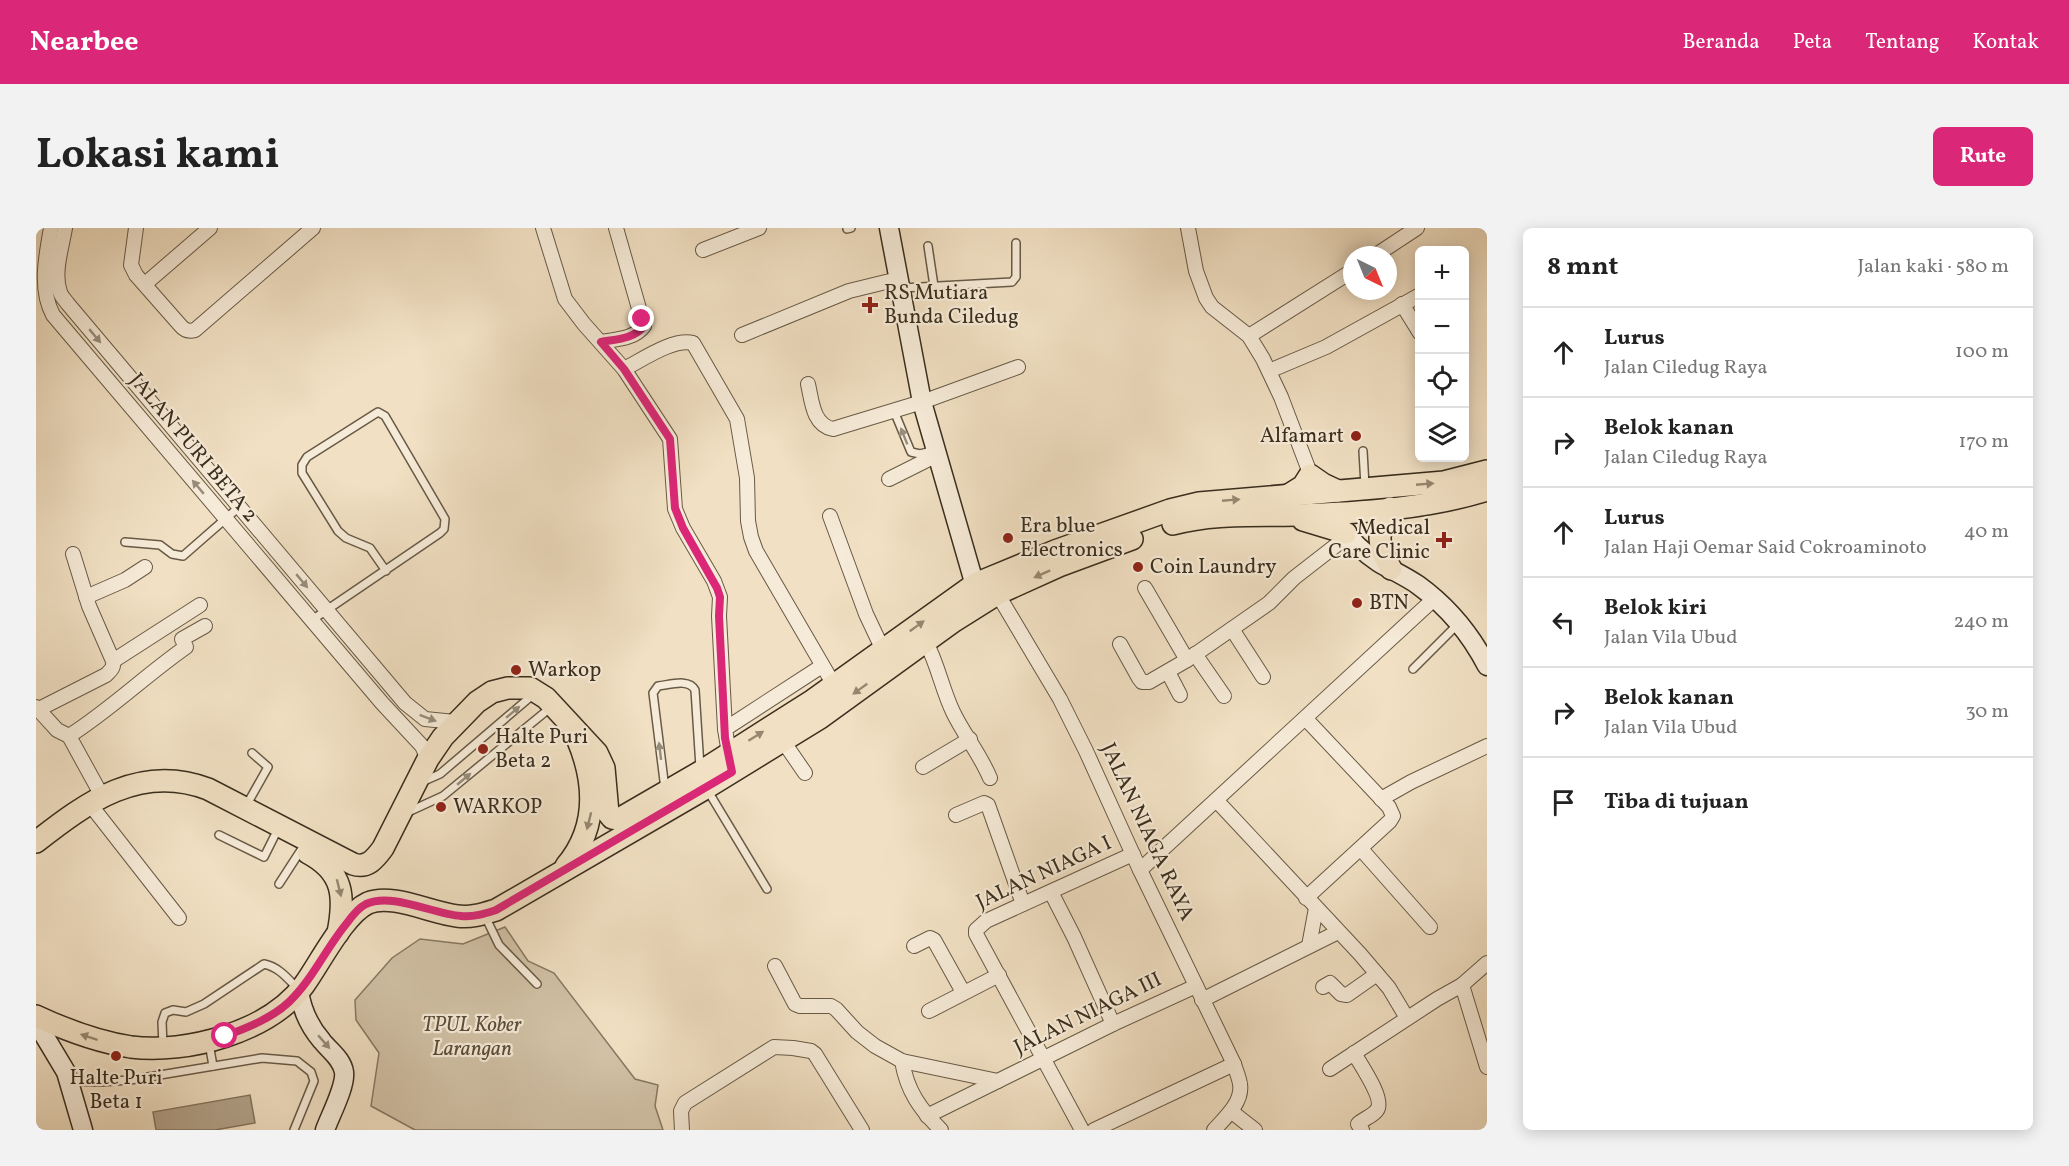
<!DOCTYPE html>
<html lang="id">
<meta charset="utf-8">
<style>
body{margin:0;font-family:Vollkorn,serif;background:#f2f2f2;color:#222}
.controls{position:absolute;right:18px;top:18px;display:grid;overflow:hidden;border-radius:9px;box-shadow:0 3px 15px #0003}
.controls button{width:54px;height:54px;display:grid;place-items:center;padding:0;border:0;border-bottom:2px solid #e0e0e0;background:#fff;color:#222;font:30px sans-serif}
.compass{position:absolute;left:1307px;top:18px;width:54px;height:54px;border-radius:50%;background:#fff;box-shadow:0 3px 15px #0003;rotate:137deg}
.stop{position:absolute;width:18px;height:18px;margin:-14px;border:4px solid #db2777;border-radius:50%;background:#fff}
.stop.end{background:#db2777;border-color:#fff;box-shadow:0 2px 6px #0008}
.list{margin:0;padding:0;list-style:none}
h2{display:flex;justify-content:space-between;align-items:center;height:78px;margin:0;padding:0 24px;font-size:26px}
h2 small{font-size:20px;font-weight:400;color:#767676}
.list li{display:grid;grid-template-columns:39px 1fr auto;gap:18px;align-items:center;box-sizing:border-box;height:90px;padding:0 24px;border-top:2px solid #e0e0e0}
.list b{display:block;font-size:22px;white-space:nowrap}
.list p{margin:0;font-size:20px;white-space:nowrap;color:#767676}
.list em{font-size:20px;font-style:normal;color:#767676}
.icon{flex:none;width:33px;height:33px;fill:none;stroke:currentColor;stroke-width:2;stroke-linecap:round;stroke-linejoin:round}
.map{position:relative;flex:none;width:1451px;height:902px;overflow:hidden;border-radius:9px}
header{display:flex;align-items:center;gap:36px;box-sizing:border-box;height:84px;padding:0 30px;background:#db2777;color:#fff}
header strong{font-size:28px}
nav{display:flex;gap:33px;margin-inline-start:auto;font-size:21px}
.intro{display:flex;align-items:center;justify-content:space-between;box-sizing:border-box;height:144px;padding:0 36px}
h1{margin:0;font-size:42px}
.button{padding:15px 27px;border-radius:9px;background:#db2777;color:#fff;font-size:21px;font-weight:700}
main{display:flex;gap:36px;padding:0 36px}
aside{flex:1;background:#fff;border-radius:9px;box-shadow:0 3px 15px #0003}
.map>svg:first-child{display:block}
.green{fill:#d2c2a7;stroke:#867862;stroke-width:1.5}
.water{fill:#b3a38b;stroke:#83745f;stroke-width:1.5}
.lines{fill:none;stroke-linecap:round;stroke-linejoin:round}
.lane-casing{stroke:#685a46;stroke-width:10}
.street-casing{stroke:#685a46;stroke-width:16}
.secondary-casing{stroke:#3a2e1d;stroke-width:21}
.primary-casing{stroke:#3a2e1d;stroke-width:24}
.lane{stroke:#f6ebd8;stroke-width:7}
.street{stroke:#f6ebd8;stroke-width:14}
.secondary{stroke:#f6ebd8;stroke-width:18}
.primary{stroke:#f1e0c3;stroke-width:21}
.oneway{fill:#988c7a}
.oneway2{fill:#968770}
.route{stroke:#db2777;stroke-width:8}
.poi-dot{fill:#8f2418;stroke:#f6ebd8;stroke-width:2}
.labels{text-anchor:middle;dominant-baseline:central;stroke-width:4.5;stroke-linejoin:round;paint-order:stroke}
.poi-label{font-size:21px;fill:#3a2e1d;stroke:#f6ebd8;text-anchor:start}
.street-label{font-size:21px;fill:#3a2e1d;stroke:#f6ebd8}
.park-label{font-size:21px;font-style:italic;fill:#584c39;stroke:#f6ebd8}
</style>
<header>
<strong>Nearbee</strong>
<nav><a>Beranda</a><a>Peta</a><a>Tentang</a><a>Kontak</a></nav>
</header>
<div class="intro"><h1>Lokasi kami</h1><a class="button">Rute</a></div>
<main>
<div class="map">
<svg width="1451" height="902" viewBox="0 0 1451 902">
<rect width="100%" height="100%" fill="#f1e0c3"/>
<filter id="stains"><feTurbulence type="fractalNoise" baseFrequency=".00333" numOctaves="4"/><feColorMatrix values="0 0 0 0 .2 0 0 0 0 .09 0 0 0 0 .02 0 0 0 .5 -.17"/></filter>
<radialGradient id="worn" r=".72"><stop offset=".6" stop-color="#630" stop-opacity="0"/><stop offset="1" stop-color="#630" stop-opacity=".3"/></radialGradient>
<!-- green -->
<path class="green" d="M469,699l23,34 26,12 81,106 23,6 -3,21 8,24h-248l-44,-24 8,-53 -23,-33 -1,-20 37,-42 28,-19 43,5z"/>
<!-- water -->
<path class="water" d="M214,867l5,28 -40,7h-59l-3,-18z"/>
<g class="lines">
<defs>
<g id="lane">
<path d="M811,1l4,-1"/>
<path d="M892,18l6,40"/>
<path d="M866,60l110,-6 4,-5v-34"/>
<path d="M858,183l17,41 9,2 15,-4"/>
<path d="M1327,223l2,35"/>
<path d="M89,314l35,3 12,9 11,2 56,-49"/>
<path d="M276,392l128,-87 4,-4 1,-10 -60,-103 -7,-4 -71,45 -5,8v8l36,58 8,7 24,10 16,23"/>
<path d="M1377,441l44,-44"/>
<path d="M388,553l16,-7 95,-81"/>
<path d="M629,561l-12,-96 5,-7c11,-1 31,-8 37,4l5,77"/>
<path d="M672,563l59,98"/>
<path d="M210,578l22,-39 -16,-14"/>
<path d="M372,584l35,-16 107,-88"/>
<path d="M183,607l45,22 11,-22"/>
<path d="M243,656l22,-34"/>
<path d="M449,688l14,29 38,39"/>
<path d="M173,815l4,23"/>
<path d="M127,818l-1,-24 3,-9 8,-3 13,2 18,-8 60,-40c15,3 24,15 34,25"/>
<path d="M34,853l30,1 30,-2 132,-22 35,3 14,11 3,9 -20,49"/>
</g>
<g id="street">
<path d="M15,0c-5,28 -12,61 2,87l329,388 40,43 6,13"/>
<path d="M29,0c-3,19 -12,45 -5,64 1,4 5,8 8,12l337,399 20,16 30,3"/>
<path d="M100,0l-5,37 5,10 44,50c4,5 8,7 15,5l118,-102"/>
<path d="M507,0l22,71 19,25 40,45 46,70 5,70 8,19 31,53 6,16 -1,19 6,113 5,31"/>
<path d="M1152,0l8,43 10,27 6,9 37,29 14,23 18,38 32,84"/>
<path d="M667,22l56,-22"/>
<path d="M1340,27l41,-27"/>
<path d="M109,56l65,-56"/>
<path d="M1366,76l18,29"/>
<path d="M706,107l107,-44 49,-12"/>
<path d="M1213,108l103,-65"/>
<path d="M565,114c16,-3 33,-3 43,-16l-28,-98"/>
<path d="M588,141c18,-9 49,-31 69,-26l44,76 10,59 1,43 3,16 5,14 78,134"/>
<path d="M1233,143l57,-24 94,-52"/>
<path d="M772,156c4,18 5,41 25,45l89,-27 96,-35"/>
<path d="M853,251l48,-24"/>
<path d="M794,288l36,98 17,36"/>
<path d="M958,360l66,111 26,52 54,119 94,194c2,7 5,13 6,20 3,18 -15,34 -26,46"/>
<path d="M1109,360l42,72"/>
<path d="M50,369l39,-17 20,-13"/>
<path d="M1196,401l31,48"/>
<path d="M890,414c12,23 16,47 27,70 11,23 27,42 37,66"/>
<path d="M1084,416l19,34 3,4h7l38,-22 82,-57 25,-25 54,-42"/>
<path d="M1159,426l29,42"/>
<path d="M77,433l87,-56"/>
<path d="M1132,444l12,23"/>
<path d="M0,479l21,23 12,6 33,60"/>
<path d="M3,481l67,-34c5,-5 8,-7 7,-14l-24,-55 -16,-52"/>
<path d="M1270,491l83,88 4,9 -3,5 -84,77"/>
<path d="M689,501l97,-63"/>
<path d="M33,508c41,-26 77,-61 117,-89l-4,-8 23,-13"/>
<path d="M747,513l22,32"/>
<path d="M887,539l47,-28"/>
<path d="M1345,571l30,-17 76,-36"/>
<path d="M1181,573l143,153 29,34 18,30"/>
<path d="M53,575l90,115"/>
<path d="M920,587l28,-12 4,2 35,99"/>
<path d="M1325,621l69,78"/>
<path d="M1104,642l295,-272"/>
<path d="M1015,664l23,45 39,87"/>
<path d="M878,718l16,-8 4,2 29,52"/>
<path d="M1273,718l7,-38"/>
<path d="M739,738l20,38 5,2h31l5,3 21,23 18,14 27,15 96,20"/>
<path d="M1426,757l25,82"/>
<path d="M1287,759l7,-4 11,11 6,1 30,-21"/>
<path d="M1166,772l136,-68"/>
<path d="M893,783l70,-36"/>
<path d="M1318,825c6,11 31,46 23,57 -4,6 -14,9 -19,14l4,6"/>
<path d="M866,833c5,30 18,48 39,69"/>
<path d="M1294,841l107,-70 25,-14 25,-22"/>
<path d="M1196,884l23,18"/>
<path d="M891,888l186,-92 83,-38"/>
<path d="M646,902l-1,-19 4,-8 89,-56 19,1 18,3 4,3 47,76"/>
<path d="M1046,902l-106,-196v-4l10,-9 147,-67"/>
<path d="M1058,902l140,-66"/>
</g>
<g id="secondary">
<path d="M853,0l33,174 56,194"/>
<path d="M1301,295c12,15 25,29 41,39 13,8 27,14 40,23 29,21 53,50 69,81"/>
<path d="M263,763c3,20 10,35 23,50 8,10 20,18 22,31 2,14 -14,44 -19,58"/>
<path d="M0,794l30,50 17,58"/>
</g>
<g id="primary">
<path d="M1251,268l16,-10 7,-11 13,9 15,7"/>
<path d="M1354,280c-14,26 -13,36 1,61"/>
<path d="M1267,292l43,13"/>
<path d="M1137,296c40,-11 81,-8 123,-9 64,-2 130,-6 191,-25"/>
<path d="M0,614c51,-40 104,-79 172,-53l145,75c14,5 22,-5 30,-16l45,-89 15,-22 34,-35 15,-10 16,-4h22l16,10 51,55 7,15 4,45 4,5 7,1 81,-47 113,-72 162,-116 80,-33 115,-41 29,-7 245,-21 43,-11"/>
<path d="M272,625c36,19 37,44 30,80"/>
<path d="M530,638c32,-38 30,-83 11,-128"/>
<path d="M0,788c30,14 62,26 95,31 56,7 138,-15 173,-62 16,-22 40,-71 64,-82 24,-10 63,10 89,13 14,2 26,-2 39,-6l210,-122 114,-70 134,-97 43,-27 62,-28 73,-27"/>
</g>
</defs>
<!-- lane casing -->
<use href="#lane" class="lane-casing"/>
<!-- street casing -->
<use href="#street" class="street-casing"/>
<!-- secondary casing -->
<use href="#secondary" class="secondary-casing"/>
<!-- primary casing -->
<use href="#primary" class="primary-casing"/>
<!-- lane -->
<use href="#lane" class="lane"/>
<!-- street -->
<use href="#street" class="street"/>
<!-- secondary -->
<use href="#secondary" class="secondary"/>
<!-- primary -->
<use href="#primary" class="primary"/>
</g>
<!-- one-way arrows -->
<defs><path id="oneway-solid" d="M-6-.8H1V-3.2L6.5 0L1 3.2V.8H-6Z" transform="scale(1.5)"/></defs>
<g class="oneway">
<use href="#oneway-solid" transform="translate(59 108) rotate(50)"/>
<use href="#oneway-solid" transform="translate(868 208) rotate(-112)"/>
<use href="#oneway-solid" transform="translate(162 259) rotate(-130)"/>
<use href="#oneway-solid" transform="translate(266 353) rotate(50)"/>
<use href="#oneway-solid" transform="translate(477 484) rotate(-40)"/>
<use href="#oneway-solid" transform="translate(392 490) rotate(21)"/>
<use href="#oneway-solid" transform="translate(624 523) rotate(-97)"/>
<use href="#oneway-solid" transform="translate(428 551) rotate(-40)"/>
<use href="#oneway-solid" transform="translate(288 814) rotate(49)"/>
</g>
<g class="oneway2">
<use href="#oneway-solid" transform="translate(1389 256) rotate(-5)"/>
<use href="#oneway-solid" transform="translate(1195 272) rotate(-5)"/>
<use href="#oneway-solid" transform="translate(1006 346) rotate(156)"/>
<use href="#oneway-solid" transform="translate(881 398) rotate(-36)"/>
<use href="#oneway-solid" transform="translate(824 461) rotate(144)"/>
<use href="#oneway-solid" transform="translate(720 508) rotate(-32)"/>
<use href="#oneway-solid" transform="translate(553 593) rotate(104)"/>
<use href="#oneway-solid" transform="translate(303 660) rotate(76)"/>
<use href="#oneway-solid" transform="translate(53 809) rotate(-162)"/>
</g>
<g class="lines">
<!-- route -->
<path class="route" d="M189,808c22,-8 47,-18 64,-34 24,-23 37,-54 58,-79 5,-7 11,-15 19,-19 26,-12 67,10 95,12 13,1 23,-2 35,-6l236,-138 -7,-34 -6,-122 1,-19 -3,-9 -34,-60 -8,-20 -5,-69 -46,-70 -23,-27c16,-3 33,-3 43,-16l-2,-7"/>
</g>
<!-- markers -->
<g class="poi-dot">
<path d="M831 68h6v6h6v6h-6v6h-6v-6h-6v-6h6z"/>
<circle cx="1320" cy="208" r="6"/>
<circle cx="972" cy="310" r="6"/>
<path d="M1405 303h6v6h6v6h-6v6h-6v-6h-6v-6h6z"/>
<circle cx="1102" cy="339" r="6"/>
<circle cx="1321" cy="375" r="6"/>
<circle cx="480" cy="442" r="6"/>
<circle cx="447" cy="521" r="6"/>
<circle cx="405" cy="579" r="6"/>
<circle cx="80" cy="828" r="6"/>
</g>
<g class="labels">
<!-- poi labels -->
<g class="poi-label">
<text x="848" y="65">RS Mutiara<tspan x="848" dy="24">Bunda Ciledug</tspan></text>
<text x="1308" y="208" text-anchor="end">Alfamart</text>
<text x="984" y="298">Era blue<tspan x="984" dy="24">Electronics</tspan></text>
<text x="1394" y="300" text-anchor="end">Medical<tspan x="1394" dy="24">Care Clinic</tspan></text>
<text x="1114" y="339">Coin Laundry</text>
<text x="1333" y="375">BTN</text>
<text x="492" y="442">Warkop</text>
<text x="459" y="509">Halte Puri<tspan x="459" dy="24">Beta 2</tspan></text>
<text x="417" y="579">WARKOP</text>
<text x="80" y="850" text-anchor="middle">Halte Puri<tspan x="80" dy="24">Beta 1</tspan></text>
</g>
<!-- street labels -->
<g class="street-label">
<text transform="translate(157 220) rotate(50)">JALAN PURI BETA 2</text>
<text transform="translate(1111 604) rotate(65)">JALAN NIAGA RAYA</text>
<text transform="translate(1008 645) rotate(-25)">JALAN NIAGA I</text>
<text transform="translate(1052 786) rotate(-26)">JALAN NIAGA III</text>
</g>
<!-- park labels -->
<g class="park-label">
<text x="436" y="797">TPUL Kober<tspan x="436" dy="24">Larangan</tspan></text>
</g>
</g>
<rect width="100%" height="100%" filter="url(#stains)"/>
<rect width="100%" height="100%" fill="url(#worn)"/>
</svg>
<div class="controls">
<button>+</button>
<button>−</button>
<button><svg class="icon" aria-label="locate" viewBox="0 0 24 24"><circle cx="12" cy="12" r="6"/><path d="M12 2v4M12 18v4M2 12h4M18 12h4"/></svg></button>
<button><svg class="icon" aria-label="layers" viewBox="0 0 24 24"><path d="M12 4l9 5-9 5-9-5zM3 14l9 5 9-5"/></svg></button>
</div>
<svg class="compass" viewBox="-18 -18 36 36"><path d="M0-13l5 13h-10z" fill="#e53935"/><path d="M0 13l5-13h-10z" fill="#767676"/></svg>
<div class="stop" style="left:189px;top:808px"></div>
<div class="stop end" style="left:606px;top:91px"></div>
</div>
<aside>
<h2>8 mnt<small>Jalan kaki · 580 m</small></h2>
<ul class="list">
<li><svg class="icon" aria-label="ahead" viewBox="0 0 24 24"><path d="M12 20V5M6 11l6-6 6 6"/></svg><div><b>Lurus</b><p>Jalan Ciledug Raya</p></div><em>100 m</em></li>
<li><svg class="icon" aria-label="right" viewBox="0 0 24 24"><path d="M7 20v-9h11M14 6l5 5-5 5"/></svg><div><b>Belok kanan</b><p>Jalan Ciledug Raya</p></div><em>170 m</em></li>
<li><svg class="icon" aria-label="ahead" viewBox="0 0 24 24"><path d="M12 20V5M6 11l6-6 6 6"/></svg><div><b>Lurus</b><p>Jalan Haji Oemar Said Cokroaminoto</p></div><em>40 m</em></li>
<li><svg class="icon" aria-label="left" viewBox="0 0 24 24"><path d="M17 20v-9H6M10 6l-5 5 5 5"/></svg><div><b>Belok kiri</b><p>Jalan Vila Ubud</p></div><em>240 m</em></li>
<li><svg class="icon" aria-label="right" viewBox="0 0 24 24"><path d="M7 20v-9h11M14 6l5 5-5 5"/></svg><div><b>Belok kanan</b><p>Jalan Vila Ubud</p></div><em>30 m</em></li>
<li><svg class="icon" aria-label="arrive" viewBox="0 0 24 24"><path d="M6 21V4h12l-3 4 3 4H6"/></svg><div><b>Tiba di tujuan</b></div></li>
</ul>
</aside>
</main>
